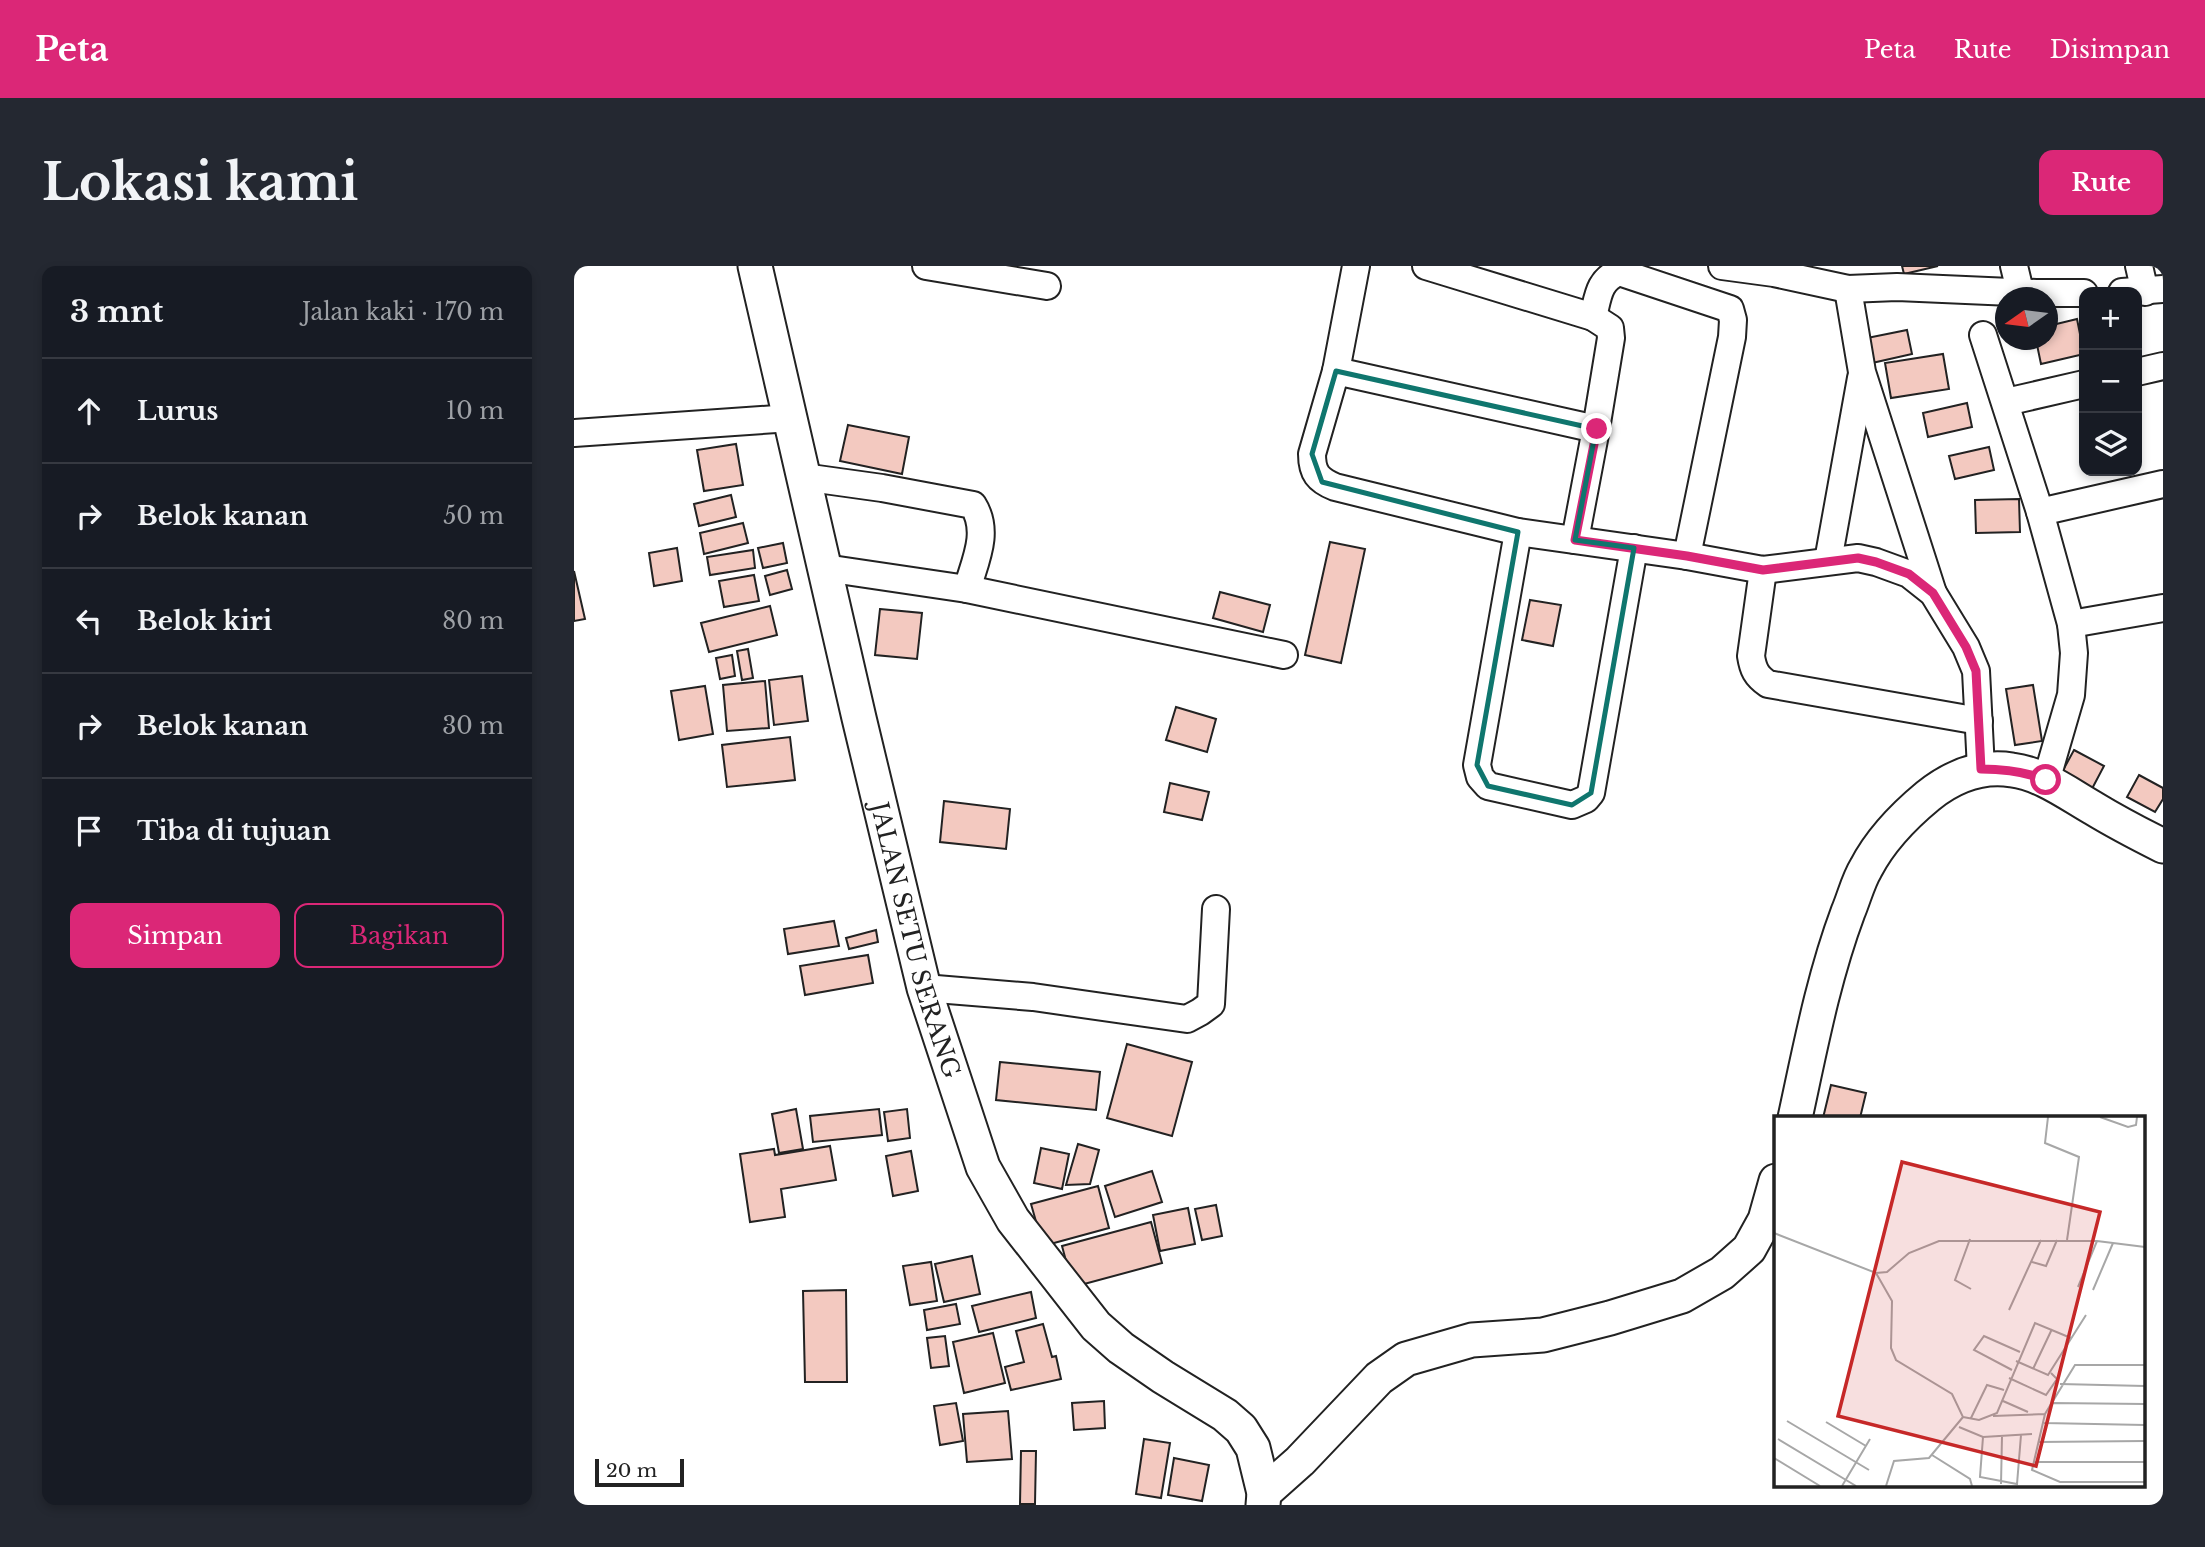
<!DOCTYPE html>
<html lang="id">
<meta charset="utf-8">
<style>
body{margin:0;font-family:"Libre Baskerville",serif;background:#242831;color:#f1f3f6}
.controls{position:absolute;right:21px;top:21px;display:grid;overflow:hidden;border-radius:14px;box-shadow:0 4px 10px #0003}
.controls button{width:63px;height:63px;display:grid;place-items:center;padding:0;border:0;border-bottom:2px solid #363941;background:#171b24;color:#f1f3f6;font:35px sans-serif}
.compass{position:absolute;left:1421px;top:21px;width:63px;height:63px;border-radius:50%;background:#171b24;box-shadow:0 4px 10px #0003;rotate:256deg}
.scale{position:absolute;left:21px;bottom:18px;width:89px;box-sizing:border-box;padding-left:7px;border:4px solid #222;border-top:0;font-size:19px;line-height:24px;white-space:nowrap;color:#222;-webkit-text-stroke:5px #fff;paint-order:stroke}
.stop{position:absolute;width:21px;height:21px;margin:-16px;border:5px solid #db2777;border-radius:50%;background:#fff}
.stop.end{background:#db2777;border-color:#fff;box-shadow:0 2px 7px #0008}
.list{margin:0;padding:0;list-style:none}
h2{display:flex;justify-content:space-between;align-items:center;height:91px;margin:0;padding:0 28px;font-size:30px}
h2 small{font-size:23px;font-weight:400;color:#9ea1a6}
.list li{display:grid;grid-template-columns:46px 1fr auto;gap:21px;align-items:center;box-sizing:border-box;height:105px;padding:0 28px;border-top:2px solid #363941}
.list b{display:block;font-size:26px;white-space:nowrap}
.list em{font-size:23px;font-style:normal;color:#9ea1a6}
.actions{display:flex;gap:14px;padding:21px 28px}
.actions a{flex:1;padding:16px 0;border:2px solid #db2777;border-radius:14px;text-align:center;font-size:24px;color:#db2777}
.actions .main{background:#db2777;color:#fff}
.icon{flex:none;width:38px;height:38px;fill:none;stroke:currentColor;stroke-width:2;stroke-linecap:round;stroke-linejoin:round}
.map{position:relative;flex:none;width:1589px;height:1239px;overflow:hidden;border-radius:14px}
header{display:flex;align-items:center;gap:42px;box-sizing:border-box;height:98px;padding:0 35px;background:#db2777;color:#fff}
header strong{font-size:33px}
nav{display:flex;gap:38px;margin-inline-start:auto;font-size:24px}
.intro{display:flex;align-items:center;justify-content:space-between;box-sizing:border-box;height:168px;padding:0 42px}
h1{margin:0;font-size:49px}
.button{padding:18px 32px;border-radius:14px;background:#db2777;color:#fff;font-size:24px;font-weight:700}
main{display:flex;gap:42px;padding:0 42px}
aside{flex:1;background:#171b24;border-radius:14px;box-shadow:0 4px 10px #0003}
.map>svg:first-child{display:block}
.building{fill:#f3c9c0;stroke:#222;stroke-width:2}
.lines{fill:none;stroke-linecap:round;stroke-linejoin:round}
.minor-casing{stroke:#222;stroke-width:30}
.tertiary-casing{stroke:#222;stroke-width:37}
.minor{stroke:#fff;stroke-width:26}
.tertiary{stroke:#fff;stroke-width:33}
.route{stroke:#db2777;stroke-width:9}
.marked{fill:none;stroke:#0f766e;stroke-width:5;stroke-linejoin:round}
.labels{text-anchor:middle;dominant-baseline:central;stroke-width:5;stroke-linejoin:round;paint-order:stroke}
.street-label{font-size:24px;fill:#222;stroke:#fff}
.inset-road{fill:none;stroke:#a7a7a7;stroke-width:2}
.view{fill:#c62828;fill-opacity:0.15;stroke:#c62828;stroke-width:3.5}
.inset-edge{fill:none;stroke:#222;stroke-width:3.5}
</style>
<header>
<strong>Peta</strong>
<nav><a>Peta</a><a>Rute</a><a>Disimpan</a></nav>
</header>
<div class="intro"><h1>Lokasi kami</h1><a class="button">Rute</a></div>
<main>
<aside>
<h2>3 mnt<small>Jalan kaki · 170 m</small></h2>
<ul class="list">
<li><svg class="icon" aria-label="ahead" viewBox="0 0 24 24"><path d="M12 20V5M6 11l6-6 6 6"/></svg><div><b>Lurus</b></div><em>10 m</em></li>
<li><svg class="icon" aria-label="right" viewBox="0 0 24 24"><path d="M7 20v-9h11M14 6l5 5-5 5"/></svg><div><b>Belok kanan</b></div><em>50 m</em></li>
<li><svg class="icon" aria-label="left" viewBox="0 0 24 24"><path d="M17 20v-9H6M10 6l-5 5 5 5"/></svg><div><b>Belok kiri</b></div><em>80 m</em></li>
<li><svg class="icon" aria-label="right" viewBox="0 0 24 24"><path d="M7 20v-9h11M14 6l5 5-5 5"/></svg><div><b>Belok kanan</b></div><em>30 m</em></li>
<li><svg class="icon" aria-label="arrive" viewBox="0 0 24 24"><path d="M6 21V4h12l-3 4 3 4H6"/></svg><div><b>Tiba di tujuan</b></div></li>
</ul>
<div class="actions"><a class="main">Simpan</a><a>Bagikan</a></div>
</aside>
<div class="map">
<svg width="1589" height="1239" viewBox="0 0 1589 1239">
<rect width="100%" height="100%" fill="#fff"/>
<!-- building -->
<g class="building">
<path d="M1328,0h36l-34,8z"/>
<path d="M1503,53l7,35 -43,10 -5,-24h12v-14z"/>
<path d="M1333,64l5,24 -40,9 -5,-25z"/>
<path d="M1369,88l6,35 -58,9 -6,-35z"/>
<path d="M1393,137l5,24 -44,10 -5,-24z"/>
<path d="M274,159l61,12 -7,37 -62,-13z"/>
<path d="M162,178l7,41 -39,6 -7,-41z"/>
<path d="M1415,181l5,23 -39,9 -6,-23z"/>
<path d="M157,229l5,22 -37,9 -5,-22z"/>
<path d="M1445,233l1,33 -44,1 -1,-33z"/>
<path d="M169,257l5,20 -44,11 -4,-21z"/>
<path d="M756,276l35,7 -24,114 -36,-8z"/>
<path d="M209,277l4,20 -24,5 -5,-20z"/>
<path d="M103,282l5,33 -28,5 -5,-33z"/>
<path d="M179,284l2,18 -45,7 -3,-18z"/>
<path d="M213,304l5,19 -22,6 -5,-19z"/>
<path d="M0,305l11,48 -11,2z"/>
<path d="M180,309l5,26 -35,6 -5,-26z"/>
<path d="M646,326l50,13 -7,27 -50,-14z"/>
<path d="M956,334l31,5 -8,41 -31,-6z"/>
<path d="M196,340l7,29 -68,17 -8,-29z"/>
<path d="M306,343l42,4 -5,46 -42,-4z"/>
<path d="M174,383l5,29 -11,2 -5,-29z"/>
<path d="M158,389l3,21 -15,3 -4,-21z"/>
<path d="M228,410l6,45 -34,4 -5,-45z"/>
<path d="M191,415l4,47 -42,3 -4,-46z"/>
<path d="M1459,419l9,56 -27,4 -9,-56z"/>
<path d="M131,420l8,48 -34,6 -8,-49z"/>
<path d="M602,441l40,12 -9,33 -41,-12z"/>
<path d="M216,471l5,43 -68,7 -5,-42z"/>
<path d="M1500,484l30,16 -19,36 -30,-17z"/>
<path d="M1565,509l24,13v11l-8,13 -28,-15z"/>
<path d="M596,517l39,9 -7,28 -38,-8z"/>
<path d="M370,535l66,8 -4,40 -66,-7z"/>
<path d="M260,655l5,25 -51,8 -4,-25z"/>
<path d="M302,664l2,12 -29,7 -3,-11z"/>
<path d="M294,689l5,28 -68,12 -5,-29z"/>
<path d="M553,778l65,18 -20,74 -65,-18z"/>
<path d="M426,796l100,10 -4,38 -100,-10z"/>
<path d="M1257,819l35,8 -6,25h-37z"/>
<path d="M222,843l7,40 -24,4 -7,-39z"/>
<path d="M305,843l3,26 -69,7 -3,-26z"/>
<path d="M333,843l3,29 -22,3 -4,-29z"/>
<path d="M504,878l21,6 -9,34 -24,1z"/>
<path d="M256,880l6,34 -55,9 4,28 -35,5 -10,-68 34,-5 1,6z"/>
<path d="M467,882l28,6 -7,35 -28,-6z"/>
<path d="M337,885l7,40 -25,5 -7,-40z"/>
<path d="M578,905l10,31 -47,15 -10,-31z"/>
<path d="M524,920l11,42 -66,18 -12,-42z"/>
<path d="M642,939l6,31 -20,4 -7,-31z"/>
<path d="M614,942l7,36 -35,7 -7,-36z"/>
<path d="M577,956l11,41 -89,24 -11,-41z"/>
<path d="M398,990l8,38 -36,8 -9,-38z"/>
<path d="M357,996l6,39 -27,4 -7,-39z"/>
<path d="M272,1024l1,92h-42l-2,-91z"/>
<path d="M457,1026l5,26 -57,14 -7,-26z"/>
<path d="M382,1038l4,20 -33,6 -3,-20z"/>
<path d="M469,1058l9,33 4,-1 5,23 -50,11 -6,-23 19,-5 -8,-31z"/>
<path d="M419,1067l12,50 -41,10 -11,-51z"/>
<path d="M371,1070l4,30 -18,2 -4,-30z"/>
<path d="M530,1135l1,27 -31,2 -2,-27z"/>
<path d="M382,1137l7,38 -23,4 -6,-39z"/>
<path d="M434,1145l4,48 -45,3 -4,-48z"/>
<path d="M570,1173l26,4 -9,55 -25,-4z"/>
<path d="M447,1185h15l-1,53h-15z"/>
<path d="M600,1192l35,7 -7,36 -34,-6z"/>
</g>
<g class="lines">
<defs>
<g id="minor">
<path d="M352,0l121,20"/>
<path d="M782,0l-20,105 -24,83c0,19 6,26 23,33l183,45 169,24 76,14 95,-12 18,4 33,12 24,19 33,54 10,24 5,98"/>
<path d="M852,0l167,51 17,11 1,10 -15,91 -21,111"/>
<path d="M1148,0l52,7 74,16 49,-2 139,6h48"/>
<path d="M1440,0l6,25"/>
<path d="M1565,0l6,26"/>
<path d="M1274,23l14,83 71,221"/>
<path d="M1548,26l41,-3"/>
<path d="M1019,51c5,-19 5,-37 26,-45l111,37 3,11 -1,17 -45,219"/>
<path d="M1409,69l57,177 31,112 3,29 -3,42 -25,86"/>
<path d="M762,105l260,58"/>
<path d="M1563,106l26,-6"/>
<path d="M1432,136l78,-18"/>
<path d="M0,167l217,-15"/>
<path d="M229,211l79,11 91,17c17,27 2,56 -6,84"/>
<path d="M1466,246l123,-28"/>
<path d="M944,266l-41,233 3,12 8,9 84,19 14,-6 5,-6 43,-245"/>
<path d="M1254,295l33,-183"/>
<path d="M251,302l142,21 317,66"/>
<path d="M1189,304l-12,86c2,13 5,20 17,28l211,37"/>
<path d="M1497,358l92,-16"/>
<path d="M350,722l109,9 154,22 13,-7 11,-8 5,-95"/>
</g>
<g id="tertiary">
<path id="s1" d="M181,0l104,452 65,270 59,179 30,53 83,106 25,22 42,29 62,38 16,14 12,19 11,45 -1,12"/>
<path d="M1221,852c15,-69 28,-139 53,-206 6,-14 10,-31 18,-44 14,-27 39,-53 62,-72 25,-20 52,-31 84,-26 30,4 55,23 81,38 23,14 46,26 70,38"/>
<path d="M690,1227l36,-32 79,-83 27,-19 66,-19 71,-5 67,-17 72,-22 40,-23 27,-24 16,-29 11,-39"/>
</g>
</defs>
<!-- minor casing -->
<use href="#minor" class="minor-casing"/>
<!-- tertiary casing -->
<use href="#tertiary" class="tertiary-casing"/>
<!-- minor -->
<use href="#minor" class="minor"/>
<!-- tertiary -->
<use href="#tertiary" class="tertiary"/>
</g>
<g class="lines">
<!-- route -->
<path class="route" d="M1023,163l-22,111 112,16 76,14 95,-12 18,4 33,12 24,19 33,54 10,24 5,98c23,0 43,2 65,11"/>
</g>
<!-- marked area -->
<path class="marked" d="M762,105l260,58 -21,111 59,8 -43,245 -19,12 -84,-19 -11,-21 41,-233 -196,-50 -10,-28z"/>
<g class="labels">
<!-- street labels -->
<g class="street-label">
<text stroke="none"><textPath href="#s1" startOffset="693">JALAN SETU SERANG</textPath></text>
</g>
</g>
<!-- overview -->
<g transform="translate(1200 850)">
<rect width="371" height="371" fill="#fff"/>
<path class="inset-road" d="M274,1l-3,26 34,14 -12,83M326,1l28,10 8,-2 1,-8M0,117l102,40 11,-1 22,-19 30,-12h158l48,6M196,123l-15,41 16,9M258,146l14,4 11,-26M102,157l16,28 -1,47 5,12 56,34 11,23 -34,41 -35,3 -8,25M304,171l19,-46M319,174l20,-47M235,194l32,-70M242,245l32,14 38,-60M371,249h-70l-30,49 -13,56 28,12h85M259,253l19,-40M238,254l-38,-20 10,-14 36,16M235,262l37,17 11,-16 -6,-6M286,268l85,2M229,285l25,11M277,287l94,1M219,300l52,-2M189,301l16,3 18,-7 38,-90 36,15M197,302l16,-33 17,5M13,305l82,49M52,306l40,24M270,307l101,2M185,311l24,10 49,-3M209,321l-3,40 37,7 4,-49M4,323l78,47M264,326l107,-1M158,339l38,24 2,7M0,342l46,28M259,346h112M227,368l1,-48M68,370l28,-47"/>
<path class="view" d="M128,46l198,50 -64,254 -198,-50z"/>
<rect width="371" height="371" class="inset-edge"/>
</g>
</svg>
<div class="controls">
<button>+</button>
<button>−</button>
<button><svg class="icon" aria-label="layers" viewBox="0 0 24 24"><path d="M12 4l9 5-9 5-9-5zM3 14l9 5 9-5"/></svg></button>
</div>
<svg class="compass" viewBox="-18 -18 36 36"><path d="M0-13l5 13h-10z" fill="#e53935"/><path d="M0 13l5-13h-10z" fill="#9ea1a6"/></svg>
<div class="scale">20 m</div>
<div class="stop" style="left:1472px;top:514px"></div>
<div class="stop end" style="left:1023px;top:163px"></div>
</div>
</main>
